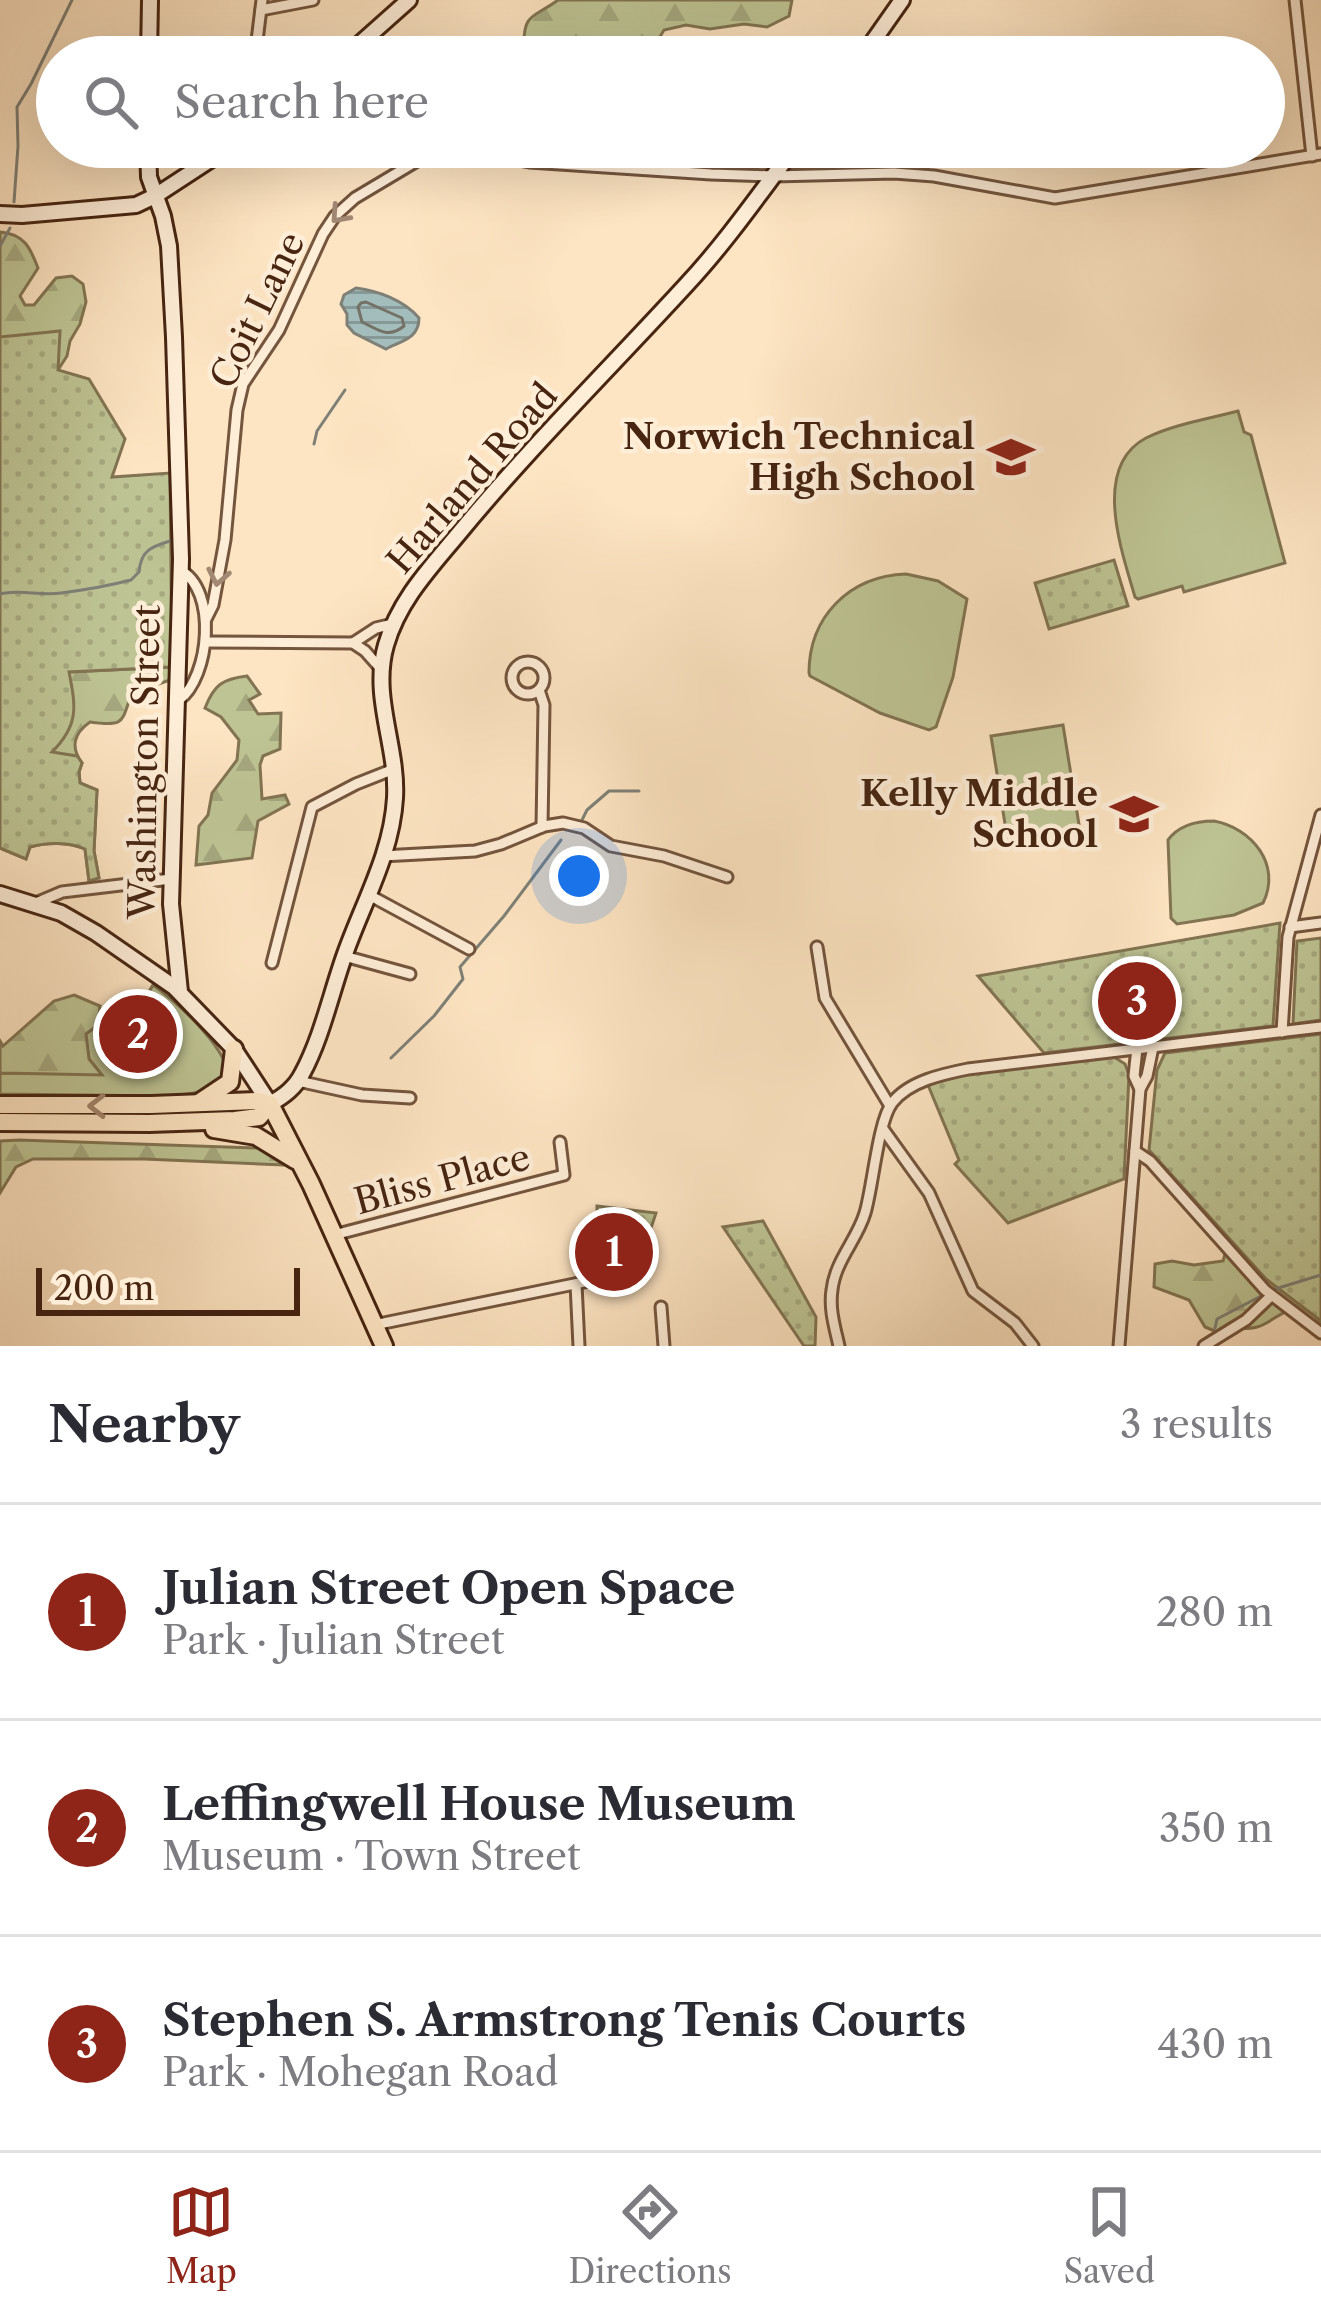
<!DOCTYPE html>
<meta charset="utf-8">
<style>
body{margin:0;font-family:"Libre Caslon Text",serif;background:#f2f2f3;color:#2b2b33}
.scale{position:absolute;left:36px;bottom:30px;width:264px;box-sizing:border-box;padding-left:12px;border:6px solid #472511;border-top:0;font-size:33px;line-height:42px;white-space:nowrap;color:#472511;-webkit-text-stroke:9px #feedd7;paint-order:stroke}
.you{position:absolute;left:579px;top:876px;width:42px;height:42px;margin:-30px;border:9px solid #fff;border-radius:50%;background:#1a73e8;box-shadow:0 0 0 18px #1a73e833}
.badge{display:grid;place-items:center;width:78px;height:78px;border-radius:50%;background:#8f2418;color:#fff;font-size:39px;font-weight:700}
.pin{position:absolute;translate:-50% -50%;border:6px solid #fff;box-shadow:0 3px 12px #0006}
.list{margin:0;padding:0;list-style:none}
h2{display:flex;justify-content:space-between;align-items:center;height:156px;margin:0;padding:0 48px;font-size:51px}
h2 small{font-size:39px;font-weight:400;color:#7c7c81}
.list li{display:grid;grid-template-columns:78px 1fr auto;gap:36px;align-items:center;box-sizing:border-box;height:216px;padding:0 48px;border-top:3px solid #e1e1e2}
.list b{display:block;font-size:45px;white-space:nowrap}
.list p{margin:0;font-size:39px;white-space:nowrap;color:#7c7c81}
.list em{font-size:39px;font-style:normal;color:#7c7c81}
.icon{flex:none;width:66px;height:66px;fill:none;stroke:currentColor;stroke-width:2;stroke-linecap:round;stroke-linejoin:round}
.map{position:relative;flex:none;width:1321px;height:1346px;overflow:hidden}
.search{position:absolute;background:#fff;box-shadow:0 12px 48px #0002;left:36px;right:36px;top:36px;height:132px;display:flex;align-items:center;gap:30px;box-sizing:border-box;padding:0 42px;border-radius:66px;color:#7c7c81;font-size:45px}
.sheet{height:804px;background:#fff}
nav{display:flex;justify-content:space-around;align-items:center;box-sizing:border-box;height:168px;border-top:3px solid #e1e1e2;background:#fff;font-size:33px;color:#7c7c81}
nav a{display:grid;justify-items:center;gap:6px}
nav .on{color:#8f2418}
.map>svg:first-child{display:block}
.grass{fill:#bec494;stroke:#827452;stroke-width:3}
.forest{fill:url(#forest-firs);stroke:#827452;stroke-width:3}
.park{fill:url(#park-dots);stroke:#827452;stroke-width:3}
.water{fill:url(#water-rules);stroke:#7e8077;stroke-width:3}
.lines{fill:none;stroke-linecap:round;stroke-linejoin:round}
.shore{stroke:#747166;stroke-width:3}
.stream{stroke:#7e8077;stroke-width:3}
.street-casing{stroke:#74553d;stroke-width:15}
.secondary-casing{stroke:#472511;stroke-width:20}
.highway-casing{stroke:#472511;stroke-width:22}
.street{stroke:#feedd7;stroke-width:9}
.secondary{stroke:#feedd7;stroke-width:14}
.highway{stroke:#fde4c2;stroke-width:16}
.oneway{stroke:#a28974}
.oneway2{stroke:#a2846a}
.labels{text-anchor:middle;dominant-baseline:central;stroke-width:9;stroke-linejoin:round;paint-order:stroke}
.street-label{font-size:36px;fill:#472511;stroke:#feedd7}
.poi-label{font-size:36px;font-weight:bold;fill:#472511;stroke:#feedd7;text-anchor:end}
</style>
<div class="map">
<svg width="1321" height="1346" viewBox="0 0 1321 1346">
<defs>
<pattern id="forest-firs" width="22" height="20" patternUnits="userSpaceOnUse" patternTransform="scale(3)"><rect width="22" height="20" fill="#bec494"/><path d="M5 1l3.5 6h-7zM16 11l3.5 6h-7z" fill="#a5a87f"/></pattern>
<pattern id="park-dots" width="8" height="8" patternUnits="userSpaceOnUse" patternTransform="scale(3)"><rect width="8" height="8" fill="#bec494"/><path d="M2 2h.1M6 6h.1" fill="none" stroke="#a5a87f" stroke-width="1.8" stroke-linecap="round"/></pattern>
<pattern id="water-rules" width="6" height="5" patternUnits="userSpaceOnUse" patternTransform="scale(3)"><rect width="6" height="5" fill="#a2bdbb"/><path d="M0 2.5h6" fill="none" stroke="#869997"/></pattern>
</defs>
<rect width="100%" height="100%" fill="#fde4c2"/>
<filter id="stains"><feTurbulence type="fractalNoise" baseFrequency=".00167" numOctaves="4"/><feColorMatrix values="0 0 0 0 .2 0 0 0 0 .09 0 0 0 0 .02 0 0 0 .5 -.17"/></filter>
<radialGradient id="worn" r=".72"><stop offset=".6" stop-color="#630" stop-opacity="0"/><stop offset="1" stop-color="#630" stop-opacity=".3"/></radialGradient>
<!-- grass -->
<g class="grass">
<path d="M1238,411l6,21 7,3 34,128 -101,29 -2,-6 -44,13 -3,-2c-13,-45 -44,-130 11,-159 28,-14 63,-19 92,-27z"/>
<path d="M906,574l32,7 29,18 -14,78 -17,50 -7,3 -49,-17 -70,-37 -1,-3c0,-56 40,-97 97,-99z"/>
<path d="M1063,725l18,112 -72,12 -18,-113z"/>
<path d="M1214,821c38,7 68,44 49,82l-29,12 -57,9 -6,-6 -3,-78c11,-15 28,-19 46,-19z"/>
<path d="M153,985c24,17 71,60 75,88 -19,20 -33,21 -60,23l-168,-2v-21l101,1 -12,-15 -4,-25 13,-9 10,5 30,-24 2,-14 7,3z"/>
</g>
<!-- forest -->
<g class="forest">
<path d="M558,0h234l-3,16 -22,11 -23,-3 -34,5 -24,-4 -22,5 -16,27h-114l-10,-10c-1,-35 10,-29 34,-47z"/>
<path d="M0,232c24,2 30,15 38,36l-18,28 5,9h9l22,-27 16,-2 11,8 3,18 -6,22 -10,17 -3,15 -9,14 -58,-1z"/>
<path d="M172,667l-2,13 -38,13c-11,29 -6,34 -42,29 -16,11 -20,25 -8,41l-3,9 1,11 17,7 -3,61 5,27 -10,3 -4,-32c-16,-7 -38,-7 -55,-2l-4,12 -26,-11 68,-176z"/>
<path d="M247,676l13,18 -11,6 9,14 23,-1 -1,36 -17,7 -3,9 2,34 23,-4 4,9 -31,17 -6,37 -56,7 3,-39 9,-11 4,-22 25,-33 2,-20 -18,-23 -16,-9c9,-23 17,-29 42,-32z"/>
<path d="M74,995l26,11 -2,19 -12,9 3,25 13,16 -102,-2v-32l3,5 51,-45z"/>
<path d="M19,1140l239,8 26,17 -140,-6h-111l-17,8 -16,26v-52z"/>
<path d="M1321,1191v133l-28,-15c-13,3 -24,15 -36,18 -15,4 -25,-2 -40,5l-12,-5 -16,-27 -35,-13 1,-23 17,-3 22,4 29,-4 7,-23z"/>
</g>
<!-- park -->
<g class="park">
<path d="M60,331l-2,39 31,9 36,60 -13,38 58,-4 2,194 -103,5c7,35 10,53 -17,80l25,4 5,7 -3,9 1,11 17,7 -3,61 5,27 -10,3 -4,-32c-16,-7 -38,-7 -55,-2l-4,12 -26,-11v-511z"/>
<path d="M1114,560l14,46 -79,23 -14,-46z"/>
<path d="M1280,923l-7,103 -229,27 -66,-77z"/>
<path d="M1321,938v82l-28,4 4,-83z"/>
<path d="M1321,1034v287l-55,-42 -117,-129 8,-80 8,-17z"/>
<path d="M1114,1057l11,7 4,11 -5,104 -116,44 -53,-59 4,-4 -31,-75 38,-11z"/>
<path d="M597,1206l59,7 -24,71 -21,5 -1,-14 -21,3 -9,-49 17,-4z"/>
<path d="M763,1221l53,96 -1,29h-11l-81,-119z"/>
</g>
<!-- water -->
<path class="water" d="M356,288c22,3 48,12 63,30 0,21 -18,23 -33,31l-32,-16 -7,-8v-11l-6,-10 3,-9z"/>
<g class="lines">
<!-- shore -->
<path class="shore" d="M366,302l36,16 2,8c-16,13 -25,4 -42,-4l-4,-15 3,-4z"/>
<!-- stream -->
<g class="stream">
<path d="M14,202l4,-56 -1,-39 14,-23 41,-84"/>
<path d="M0,246l10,-18"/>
<path d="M314,444l3,-13 28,-41"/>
<path d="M0,594c19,-5 40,2 61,-1 23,-3 47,-7 70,-13l8,-8c2,-21 11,-25 31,-31"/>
<path d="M582,820l5,-10 22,-19h30"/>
<path d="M391,1058l43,-42 29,-37 -3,-12 44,-51 57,-76"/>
<path d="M1275,1289l46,-14"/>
<path d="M1215,1328l2,-9 44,-23"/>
</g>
<defs>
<g id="street">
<path d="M1295,0l17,156"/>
<path d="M261,10l52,-10"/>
<path d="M255,57l7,-57"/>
<path d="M453,147l76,15 182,12 63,2 120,-3 40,3 121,22 266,-44"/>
<path d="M206,619l7,-14 12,-65 12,-130 6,-26 36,-54 44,-96 12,-18 20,-18 67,-40 10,-11"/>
<path d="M207,642l146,1 12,8 16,18"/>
<path d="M353,643l23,-15 17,-4"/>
<circle cx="528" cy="678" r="16"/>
<path d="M539,690l5,15 -2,122"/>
<path d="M179,700c31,-23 39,-110 1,-130"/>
<path d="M382,856l93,-5 26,-7 43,-18 19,-3 21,5 27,18 53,10 63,21"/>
<path d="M369,895l100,54"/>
<path d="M36,903l26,-11 109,-13"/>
<path d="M1290,927l31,-4"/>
<path d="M817,947l8,51 65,108"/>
<path d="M344,956l66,18"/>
<path d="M272,963l40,-156 44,-23 38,-15"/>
<path d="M1282,1032l6,-95 33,-122"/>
<path d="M1137,1048l-3,28 6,13"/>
<path d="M298,1081l64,14 48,3"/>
<path d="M883,1129l46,64 44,98 42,32 18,23"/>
<path d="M1135,1151l15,10 115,129 56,43"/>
<path d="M334,1235l230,-60 -4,-33"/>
<path d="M576,1284l3,62"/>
<path d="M661,1307l3,39"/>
<path d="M374,1325l215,-44"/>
<path d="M839,1346c-4,-18 -10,-37 -7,-56 3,-29 25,-50 33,-77 8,-27 13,-91 27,-110 17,-22 51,-29 76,-34l353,-42"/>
<path d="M1119,1346l21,-257 7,-13 6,-29"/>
<path d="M1204,1346l42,-26 25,-24"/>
</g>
<g id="secondary">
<path d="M149,57l1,-57"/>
<path d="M345,57l64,-57"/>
<path d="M862,57l40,-57"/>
<path d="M148,147l1,30 14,39 6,30 5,91 7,222 -10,345 9,88"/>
<path d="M0,214l22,1 114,-10 19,-9 75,-49"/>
<path d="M0,894l61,19 35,20 78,54 60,62 36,55c14,-8 25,-16 32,-30 20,-37 29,-81 43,-120 18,-51 47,-101 50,-156 3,-52 -24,-101 -9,-153 13,-45 45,-78 74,-113 72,-87 152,-166 228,-249 39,-42 72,-90 107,-136"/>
</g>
<g id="highway">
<path d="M200,1102l30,-20 4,-33"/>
<path d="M270,1104l41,80 73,162"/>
<path d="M0,1105h151l107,-4 12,3"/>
<path d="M0,1122l149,1 86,-3 24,-3 11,-13"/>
<path d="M214,1129l42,7 39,24"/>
</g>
</defs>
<!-- street casing -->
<use href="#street" class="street-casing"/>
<!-- secondary casing -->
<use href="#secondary" class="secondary-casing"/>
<!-- highway casing -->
<use href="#highway" class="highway-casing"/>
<!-- street -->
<use href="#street" class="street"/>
<!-- secondary -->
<use href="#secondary" class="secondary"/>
<!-- highway -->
<use href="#highway" class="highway"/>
</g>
<!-- one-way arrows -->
<defs><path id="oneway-chevron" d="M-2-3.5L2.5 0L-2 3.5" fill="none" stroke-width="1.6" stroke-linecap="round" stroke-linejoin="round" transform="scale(3)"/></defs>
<g class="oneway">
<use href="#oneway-chevron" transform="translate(339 215) rotate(132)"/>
<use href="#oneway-chevron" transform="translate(218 577) rotate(101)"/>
</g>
<use class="oneway2" href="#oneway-chevron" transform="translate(97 1106) rotate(-180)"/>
<!-- icons -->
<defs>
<symbol id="school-bare" viewBox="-9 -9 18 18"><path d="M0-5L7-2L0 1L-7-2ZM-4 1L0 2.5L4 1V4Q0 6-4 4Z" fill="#8f2418" stroke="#feedd7" stroke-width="2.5" paint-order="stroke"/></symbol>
</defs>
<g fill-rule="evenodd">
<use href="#school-bare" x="978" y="424" width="66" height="66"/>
<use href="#school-bare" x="1101" y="781" width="66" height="66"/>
</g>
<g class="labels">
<!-- street labels -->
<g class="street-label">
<text transform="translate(257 310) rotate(-64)">Coit Lane</text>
<text transform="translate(472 478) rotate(-49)">Harland Road</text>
<text transform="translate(144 762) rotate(-89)">Washington Street</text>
<text transform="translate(442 1179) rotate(-15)">Bliss Place</text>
</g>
<!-- poi labels -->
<g class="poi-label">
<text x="975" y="436">Norwich Technical<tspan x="975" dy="41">High School</tspan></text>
<text x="1098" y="793">Kelly Middle<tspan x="1098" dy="41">School</tspan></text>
</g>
</g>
<rect width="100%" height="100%" filter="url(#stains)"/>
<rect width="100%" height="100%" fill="url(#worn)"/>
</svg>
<div class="scale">200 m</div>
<div class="you"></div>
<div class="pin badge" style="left:614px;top:1252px">1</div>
<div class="pin badge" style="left:138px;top:1034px">2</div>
<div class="pin badge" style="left:1137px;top:1001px">3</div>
<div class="search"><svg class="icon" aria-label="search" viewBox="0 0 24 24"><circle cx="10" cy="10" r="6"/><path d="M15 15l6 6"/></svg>Search here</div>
</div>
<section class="sheet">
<h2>Nearby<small>3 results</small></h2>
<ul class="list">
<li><span class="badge">1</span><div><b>Julian Street Open Space</b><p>Park · Julian Street</p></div><em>280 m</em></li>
<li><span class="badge">2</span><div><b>Leffingwell House Museum</b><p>Museum · Town Street</p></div><em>350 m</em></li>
<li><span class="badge">3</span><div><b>Stephen S. Armstrong Tenis Courts</b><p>Park · Mohegan Road</p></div><em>430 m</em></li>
</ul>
</section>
<nav>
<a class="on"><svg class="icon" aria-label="map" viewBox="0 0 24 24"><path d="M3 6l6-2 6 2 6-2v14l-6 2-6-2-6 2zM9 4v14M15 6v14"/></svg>Map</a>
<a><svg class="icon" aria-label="directions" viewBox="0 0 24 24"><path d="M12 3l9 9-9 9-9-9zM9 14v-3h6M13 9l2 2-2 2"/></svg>Directions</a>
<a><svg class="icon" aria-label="saved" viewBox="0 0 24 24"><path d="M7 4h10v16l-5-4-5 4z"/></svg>Saved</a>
</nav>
